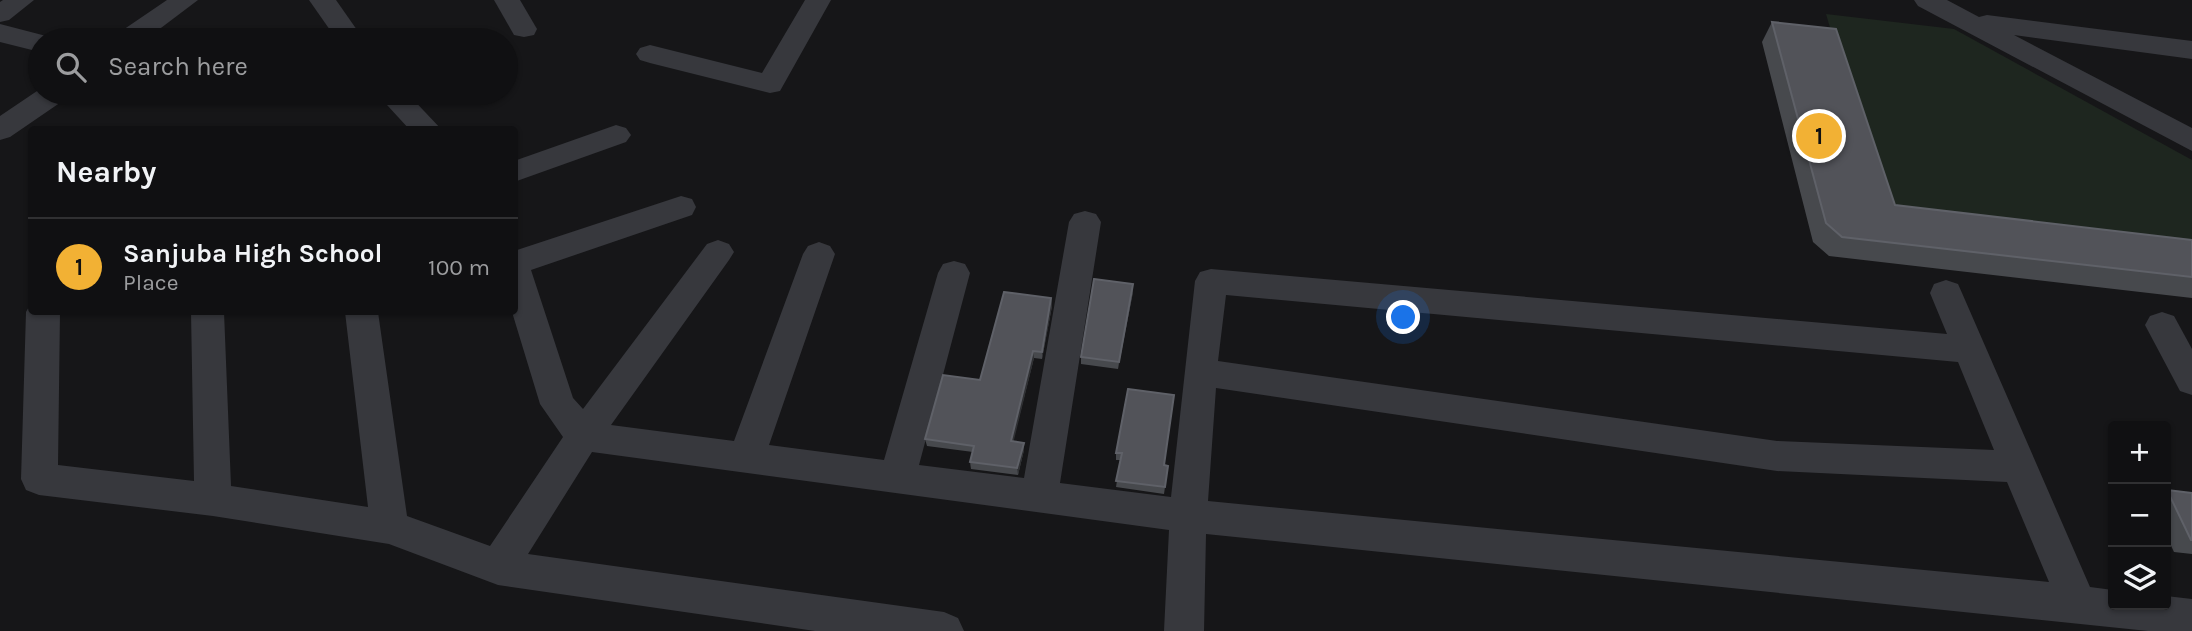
<!DOCTYPE html>
<meta charset="utf-8">
<style>
body{margin:0;font-family:Karla,sans-serif;background:#19191b;color:#f1f3f6}
.controls{position:absolute;right:21px;bottom:21px;display:grid;overflow:hidden;border-radius:7px;box-shadow:0 2px 5px #0004}
.controls button{width:63px;height:63px;display:grid;place-items:center;padding:0;border:0;border-bottom:2px solid #303032;background:#101012;color:#f1f3f6;font:35px sans-serif}
.you{position:absolute;left:1404px;top:318px;width:24px;height:24px;margin:-18px;border:5px solid #fff;border-radius:50%;background:#1a73e8;box-shadow:0 0 0 10px #1a73e833}
.badge{display:grid;place-items:center;width:46px;height:46px;border-radius:50%;background:#f2b134;color:#111;font-size:23px;font-weight:700}
.pin{position:absolute;translate:-50% -50%;border:4px solid #fff;box-shadow:0 2px 7px #0006}
.list{margin:0;padding:0;list-style:none}
h2{display:flex;justify-content:space-between;align-items:center;height:91px;margin:0;padding:0 28px;font-size:30px}
h2 small{font-size:23px;font-weight:400;color:#9c9d9f}
.list li{display:grid;grid-template-columns:46px 1fr auto;gap:21px;align-items:center;box-sizing:border-box;height:98px;padding:0 28px;border-top:2px solid #303032}
.list b{display:block;font-size:26px;white-space:nowrap}
.list p{margin:0;font-size:23px;white-space:nowrap;color:#9c9d9f}
.list em{font-size:23px;font-style:normal;color:#9c9d9f}
.icon{flex:none;width:38px;height:38px;fill:none;stroke:currentColor;stroke-width:2;stroke-linecap:round;stroke-linejoin:round}
.map{position:relative;flex:none;width:2192px;height:631px;overflow:hidden}
.search{position:absolute;background:#101012;box-shadow:0 2px 5px #0004;left:28px;top:28px;width:490px;height:77px;display:flex;align-items:center;gap:18px;box-sizing:border-box;padding:0 24px;border-radius:38px;color:#9c9d9f;font-size:26px}
.panel{position:absolute;background:#101012;box-shadow:0 2px 5px #0004;left:28px;top:126px;width:490px;height:189px;border-radius:7px}
.map>svg:first-child{display:block}
.green{fill:#1e261f}
.lines{fill:none;stroke-linecap:round;stroke-linejoin:round}
.street{fill:#37383d;fill-rule:evenodd}
.wall{fill:#47494d}
.shaded-wall{fill:#2f3033}
.building{fill:#525359;stroke:#5f6168;stroke-width:2}
</style>
<div class="map">
<svg width="2192" height="631" viewBox="0 0 2192 631">
<rect width="100%" height="100%" fill="#161618"/>
<!-- green -->
<path class="green" d="M1826,14l128,15 238,131v98l-305,-37z"/>
<g class="lines">
<!-- street -->
<g class="street">
<path d="M3,0h31l-25,20 -9,2v-20z"/>
<path d="M167,0h31l-53,40h-31l3,-6z"/>
<path d="M309,0h27l28,40h-27z"/>
<path d="M494,0h26l17,29 -3,6 -10,2 -10,-2z"/>
<path d="M805,0h26l-51,91 -10,2 -120,-30 -10,-3 -4,-6 4,-6 10,-3 112,28z"/>
<path d="M1914,0h33l32,17 8,-2 205,26v18l-178,-24 178,93v23l-274,-145z"/>
<path d="M0,24l50,13 2,3h-12v12l-40,-10z"/>
<path d="M40,89v4h28l-4,7 -54,37 -10,3v-24z"/>
<path d="M376,93h31l35,37h-32z"/>
<path d="M616,125l10,3 5,7 -5,7 -112,40v-21z"/>
<path d="M681,196l11,3 4,8 -4,8 -161,55 42,128 10,11 124,-165 11,-4 11,4 5,8 -5,8 -118,165 123,16 69,-187 5,-8 11,-4 11,4 5,8 -66,191 115,15 54,-187 5,-9 11,-3 11,3 5,9 -51,192 105,13 45,-256 5,-8 11,-3 11,3 5,8 -41,261 111,14 24,-216 5,-9 11,-3 736,65 -17,-41 4,-9 12,-4 12,4 4,9 128,294 23,3v15h53v-9l26,3v32h-44l-942,-97 -2,97h-40l5,-101 -577,-78 -64,102 416,58 14,6 6,13h-149l-317,-46 -109,-41 -176,-28 -174,-21 -13,-5 -5,-11 5,-167 5,-9 1,9h28l-2,153 136,16 -3,-169h33l7,174 137,21 -23,-195h33l29,204 83,30 73,-109 -23,-33 -28,-92h2v-61zM1226,295l732,67 36,88 -217,-9 -559,-80zM1216,388l561,83 230,11 42,100 -841,-81z"/>
<path d="M2162,312l12,4 18,33v46l-12,-4 -35,-66 5,-9z"/>
</g>
</g>
<!-- wall -->
<g class="wall">
<path d="M1772,22l123,183 297,35v58l-363,-42 -16,-14 -51,-200z"/>
<path d="M1133,292l-15,77 -37,-5v-7z"/>
<path d="M1051,298l1,8 -10,53 -8,-1 -21,83 11,2v7l-6,25 -47,-6 -1,-7 3,-10 -46,-6 -2,-7 55,-59z"/>
<path d="M1128,389l36,76 4,1 -4,28 -48,-7 4,-27h-4v-7z"/>
<path d="M2167,490l25,3v61l-18,-2 -8,-17v-44z"/>
</g>
<!-- shaded-wall -->
<g class="shaded-wall">
<path d="M1133,284v8l-15,77 1,-7z"/>
<path d="M1051,298l1,8 -10,53v-7z"/>
<path d="M1033,351l1,7 -22,90 -1,-7z"/>
<path d="M1024,443v7l-6,25 -1,-7z"/>
</g>
<!-- building -->
<g class="building">
<path d="M1772,22l64,7 59,176 297,35v37l-350,-40 -16,-14z"/>
<path d="M1094,279l39,5 -14,78 -38,-5z"/>
<path d="M1004,292l47,6 -9,54 -9,-1 -22,90 13,2 -7,25 -47,-6 4,-16 -49,-7 18,-64 37,5z"/>
<path d="M1128,389l46,6 -10,70 4,1 -3,21 -49,-6 6,-28h-6z"/>
<path d="M2167,490l25,3v47h-1z"/>
</g>
</svg>
<div class="controls">
<button>+</button>
<button>−</button>
<button><svg class="icon" aria-label="layers" viewBox="0 0 24 24"><path d="M12 4l9 5-9 5-9-5zM3 14l9 5 9-5"/></svg></button>
</div>
<div class="you"></div>
<div class="pin badge" style="left:1819px;top:136px">1</div>
<div class="search"><svg class="icon" aria-label="search" viewBox="0 0 24 24"><circle cx="10" cy="10" r="6"/><path d="M15 15l6 6"/></svg>Search here</div>
<section class="panel">
<h2>Nearby<small></small></h2>
<ul class="list">
<li><span class="badge">1</span><div><b>Sanjuba High School</b><p>Place</p></div><em>100 m</em></li>
</ul>
</section>
</div>
